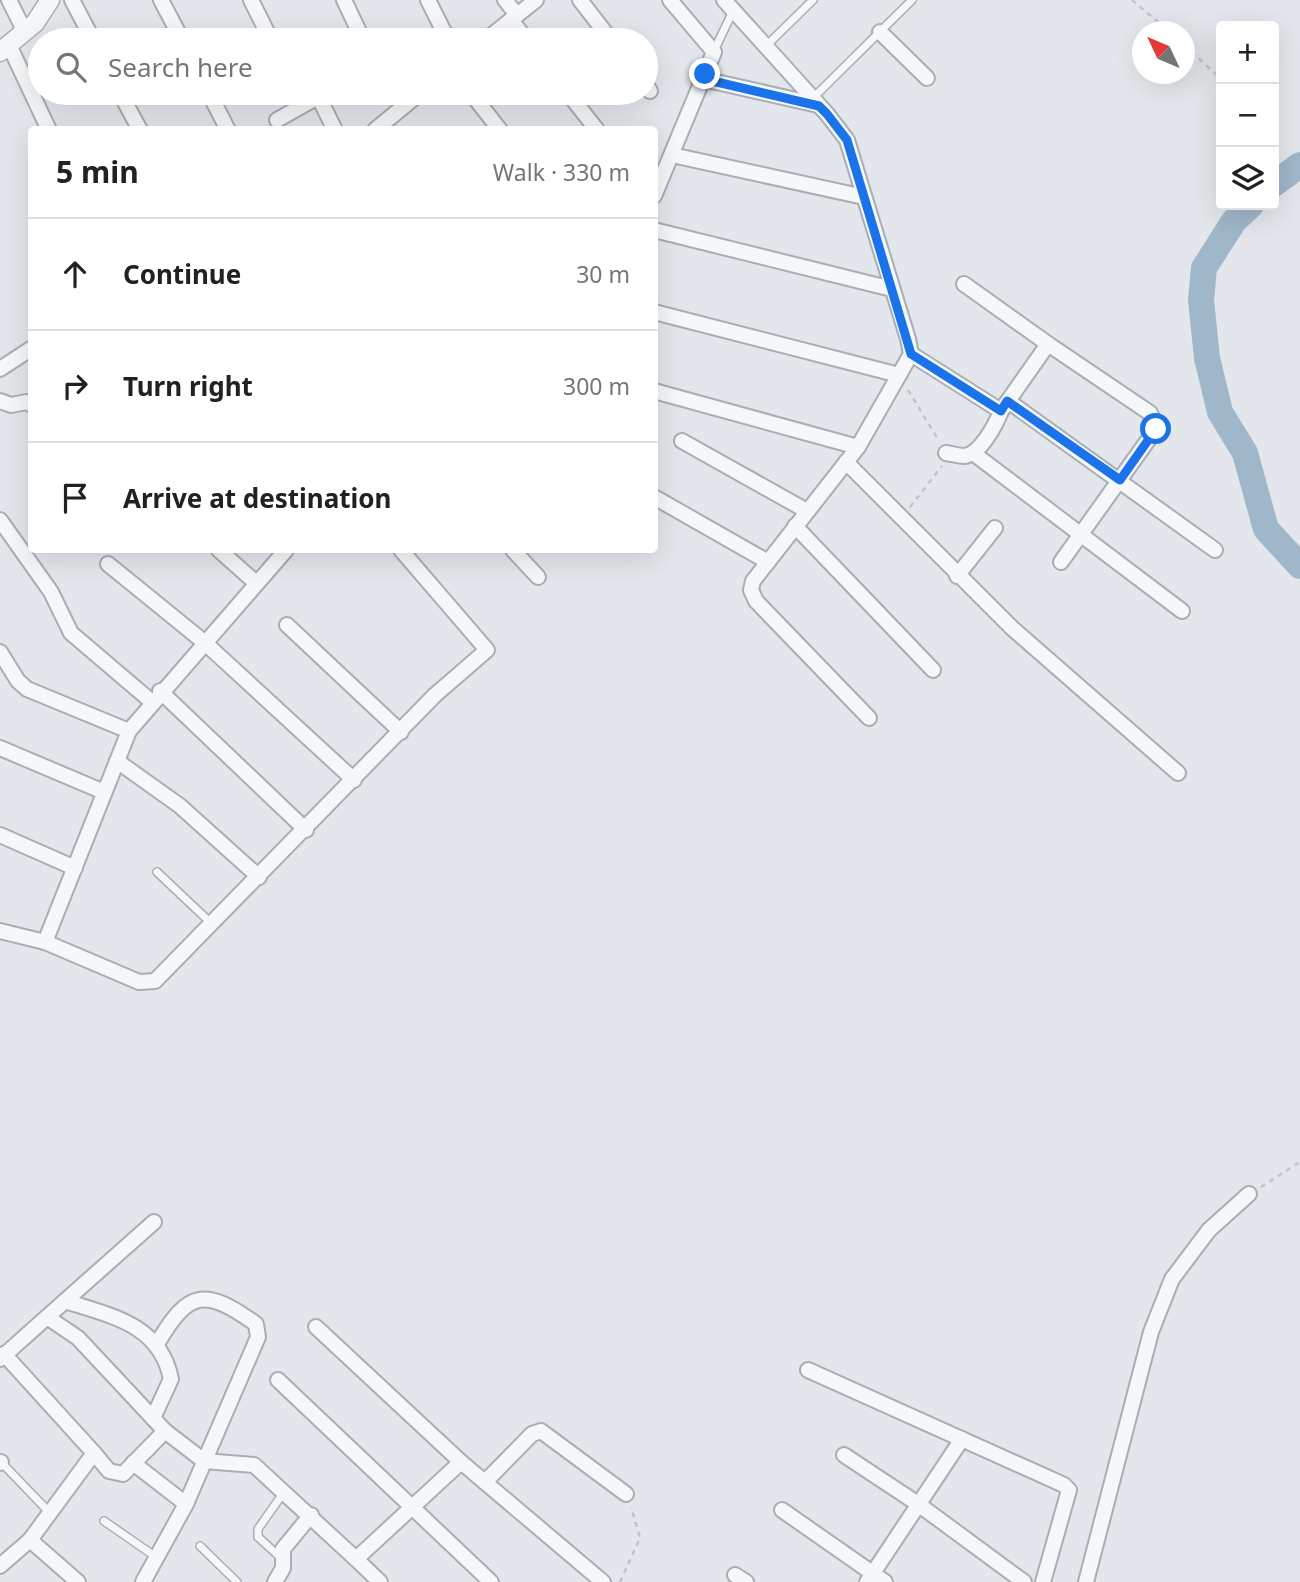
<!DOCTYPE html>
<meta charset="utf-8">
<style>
body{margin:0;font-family:"Noto Sans",sans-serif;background:#f6f6f6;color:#202124}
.controls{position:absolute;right:21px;top:21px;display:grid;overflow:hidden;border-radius:7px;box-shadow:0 7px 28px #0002}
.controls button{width:63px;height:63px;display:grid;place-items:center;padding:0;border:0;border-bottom:2px solid #e0e0e0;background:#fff;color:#202124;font:35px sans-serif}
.compass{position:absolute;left:1132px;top:21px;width:63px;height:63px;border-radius:50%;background:#fff;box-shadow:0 7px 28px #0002;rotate:314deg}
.stop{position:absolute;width:21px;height:21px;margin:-16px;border:5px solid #1a73e8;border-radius:50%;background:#fff}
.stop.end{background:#1a73e8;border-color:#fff;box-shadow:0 2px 7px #0008}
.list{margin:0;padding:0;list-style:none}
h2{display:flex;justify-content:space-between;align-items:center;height:91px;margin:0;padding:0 28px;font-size:30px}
h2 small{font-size:23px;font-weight:400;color:#757577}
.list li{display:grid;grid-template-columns:46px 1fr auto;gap:21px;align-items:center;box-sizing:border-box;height:112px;padding:0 28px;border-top:2px solid #e0e0e0}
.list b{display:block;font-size:26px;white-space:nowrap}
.list em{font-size:23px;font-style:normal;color:#757577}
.icon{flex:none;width:38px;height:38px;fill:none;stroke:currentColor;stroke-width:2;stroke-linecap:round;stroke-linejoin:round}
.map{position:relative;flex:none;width:1300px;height:1582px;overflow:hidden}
.search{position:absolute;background:#fff;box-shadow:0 7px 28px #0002;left:28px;top:28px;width:630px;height:77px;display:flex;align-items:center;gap:18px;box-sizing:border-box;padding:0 24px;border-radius:38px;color:#757577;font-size:26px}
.panel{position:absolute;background:#fff;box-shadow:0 7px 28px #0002;left:28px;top:126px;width:630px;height:427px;border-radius:7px}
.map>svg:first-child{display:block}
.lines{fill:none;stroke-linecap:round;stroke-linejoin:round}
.river{stroke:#a0b7ca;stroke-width:26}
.service-casing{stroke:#a8aeb5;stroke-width:10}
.minor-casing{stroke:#a8aeb5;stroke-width:18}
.tertiary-casing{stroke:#a8aeb5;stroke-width:21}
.path{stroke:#c1c5ca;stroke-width:2.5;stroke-dasharray:5 5;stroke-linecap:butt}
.service{stroke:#f6f7f9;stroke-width:7}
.minor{stroke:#f6f7f9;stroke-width:14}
.tertiary{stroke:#f6f7f9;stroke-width:18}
.route{stroke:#1a73e8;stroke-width:9}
</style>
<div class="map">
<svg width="1300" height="1582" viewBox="0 0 1300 1582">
<rect width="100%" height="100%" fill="#e3e7eb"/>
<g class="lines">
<!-- river -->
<g class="river">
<path d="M1274,184l26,-19"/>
<path d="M1251,205l-17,16 -30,47 -3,32 6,58 13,54 25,41 21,76 34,37"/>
</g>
<defs>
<g id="service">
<path d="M765,47l48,-47"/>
<path d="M714,51l18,-38"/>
<path d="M813,98l99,-98"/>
<path d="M157,872l55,52"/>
<path d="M0,1461l50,52"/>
<path d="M104,1521l52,36"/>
<path d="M200,1546l37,36"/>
<path d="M281,1558l-23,-21v-8l26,-37"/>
</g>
<g id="minor">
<path d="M9,0l16,32"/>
<path d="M72,0l21,40"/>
<path d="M161,0l21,40"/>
<path d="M251,0l20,40"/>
<path d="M344,0l19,40"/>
<path d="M428,0l16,32"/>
<path d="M505,0l12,15"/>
<path d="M580,0l31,40"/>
<path d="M724,0l103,114 20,26 61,199 3,15 -53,93"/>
<path d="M511,20l16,20"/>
<path d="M880,32l47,46"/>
<path d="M427,40l17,-8 3,7"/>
<path d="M486,40l50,-40"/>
<path d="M9,45l40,85"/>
<path d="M703,79l115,26"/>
<path d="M646,85l4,6"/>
<path d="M120,93l20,37"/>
<path d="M209,93l19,37"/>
<path d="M471,93l29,37"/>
<path d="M568,93l29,37"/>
<path d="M318,96l17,34"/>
<path d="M277,120l48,-27"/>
<path d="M375,130l45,-37"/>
<path d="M672,155l192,42"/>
<path d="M654,196l60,-144 -44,-52"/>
<path d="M654,230l238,59"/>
<path d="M964,284l84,60 -47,67"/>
<path d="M654,312l245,63"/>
<path d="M1048,344l102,69 6,16 -95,133"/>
<path d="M911,354l90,57c-5,13 -21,44 -37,45 -5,0 -12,-2 -18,-3"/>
<path d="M0,369l32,-21"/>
<path d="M654,391l204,56 -105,134 -2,9 5,11 113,117"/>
<path d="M0,401l11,4 16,-3 5,3"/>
<path d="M1008,401l207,149"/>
<path d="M682,441l125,70"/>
<path d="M973,453l209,158"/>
<path d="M846,462l166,166 166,145"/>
<path d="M654,497l114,65"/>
<path d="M0,520l51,72 20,41 81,69"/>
<path d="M795,526l138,144"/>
<path d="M219,550l37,33"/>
<path d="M286,550l-157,181 -84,211 94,40 16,-1 280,-286 52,-45 -86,-100"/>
<path d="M513,550l25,27"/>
<path d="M108,564l96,78 150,138"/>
<path d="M957,576l38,-48"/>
<path d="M287,625l114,107"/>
<path d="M0,652l18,29 9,8 102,42"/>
<path d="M160,691l146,139"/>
<path d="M0,748l104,44"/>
<path d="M117,761l63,45 79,71"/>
<path d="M0,835l75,33"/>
<path d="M0,931l45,11"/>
<path d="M65,1301l89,-79"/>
<path d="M47,1317l18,-16c46,15 95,23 106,78l-18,39"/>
<path d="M316,1327l145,135 142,120"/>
<path d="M4,1354l90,99"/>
<path d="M0,1359l47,-42 31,21 87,93 39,30 50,4 102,94 105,-97"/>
<path d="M808,1370l256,115 5,5 -26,92"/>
<path d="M278,1380l213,202"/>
<path d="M844,1455l74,49 106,78"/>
<path d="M0,1463l1,-1"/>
<path d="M133,1463l53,41"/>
<path d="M485,1482l47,-48 9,-3 85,63"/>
<path d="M782,1510l103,72"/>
<path d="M30,1540l48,42"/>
<path d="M356,1559l24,23"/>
<path d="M0,1566l30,-26 64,-87 15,18 14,3 42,-43"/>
<path d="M735,1575l11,7"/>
<path d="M143,1582l43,-78 72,-167 -2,-13c-51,-36 -67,-35 -99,20"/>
<path d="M275,1582l8,-14v-19l28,-34"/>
<path d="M867,1582l95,-143"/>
<path d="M1086,1582l65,-250 21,-53 37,-49 40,-36"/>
</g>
<path id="tertiary" d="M0,52l35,-29 15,-23"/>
</defs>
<!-- service casing -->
<use href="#service" class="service-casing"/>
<!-- minor casing -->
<use href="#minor" class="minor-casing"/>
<!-- tertiary casing -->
<use href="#tertiary" class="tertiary-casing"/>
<!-- path -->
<g class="path">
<path d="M1132,0l38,32"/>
<path d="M1184,45l37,34"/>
<path d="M908,390l31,51"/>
<path d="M910,507l32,-41"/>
<path d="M1261,1187l39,-25"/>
<path d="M620,1582l20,-44 -9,-31"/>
</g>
<!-- service -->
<use href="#service" class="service"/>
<!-- minor -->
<use href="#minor" class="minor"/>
<!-- tertiary -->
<use href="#tertiary" class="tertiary"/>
</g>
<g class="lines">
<!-- route -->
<path class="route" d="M705,74l-1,5 115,27 8,8 20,26 64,214 90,57 6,-10 113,79 36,-51"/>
</g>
</svg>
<div class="controls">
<button>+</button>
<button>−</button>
<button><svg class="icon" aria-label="layers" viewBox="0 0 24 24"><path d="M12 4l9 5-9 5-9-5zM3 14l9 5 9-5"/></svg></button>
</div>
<svg class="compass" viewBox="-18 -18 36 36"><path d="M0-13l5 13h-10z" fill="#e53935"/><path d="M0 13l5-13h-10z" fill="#757577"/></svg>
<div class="stop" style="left:1156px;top:429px"></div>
<div class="stop end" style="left:705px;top:74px"></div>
<div class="search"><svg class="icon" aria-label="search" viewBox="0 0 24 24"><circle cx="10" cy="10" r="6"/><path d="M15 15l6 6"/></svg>Search here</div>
<section class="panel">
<h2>5 min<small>Walk · 330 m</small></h2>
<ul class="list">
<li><svg class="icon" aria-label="ahead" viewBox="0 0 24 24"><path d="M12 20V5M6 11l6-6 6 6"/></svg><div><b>Continue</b></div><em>30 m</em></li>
<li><svg class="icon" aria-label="right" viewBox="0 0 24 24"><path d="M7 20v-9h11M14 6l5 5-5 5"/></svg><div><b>Turn right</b></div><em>300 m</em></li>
<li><svg class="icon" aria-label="arrive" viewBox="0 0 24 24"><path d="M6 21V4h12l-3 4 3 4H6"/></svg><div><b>Arrive at destination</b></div></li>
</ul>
</section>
</div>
